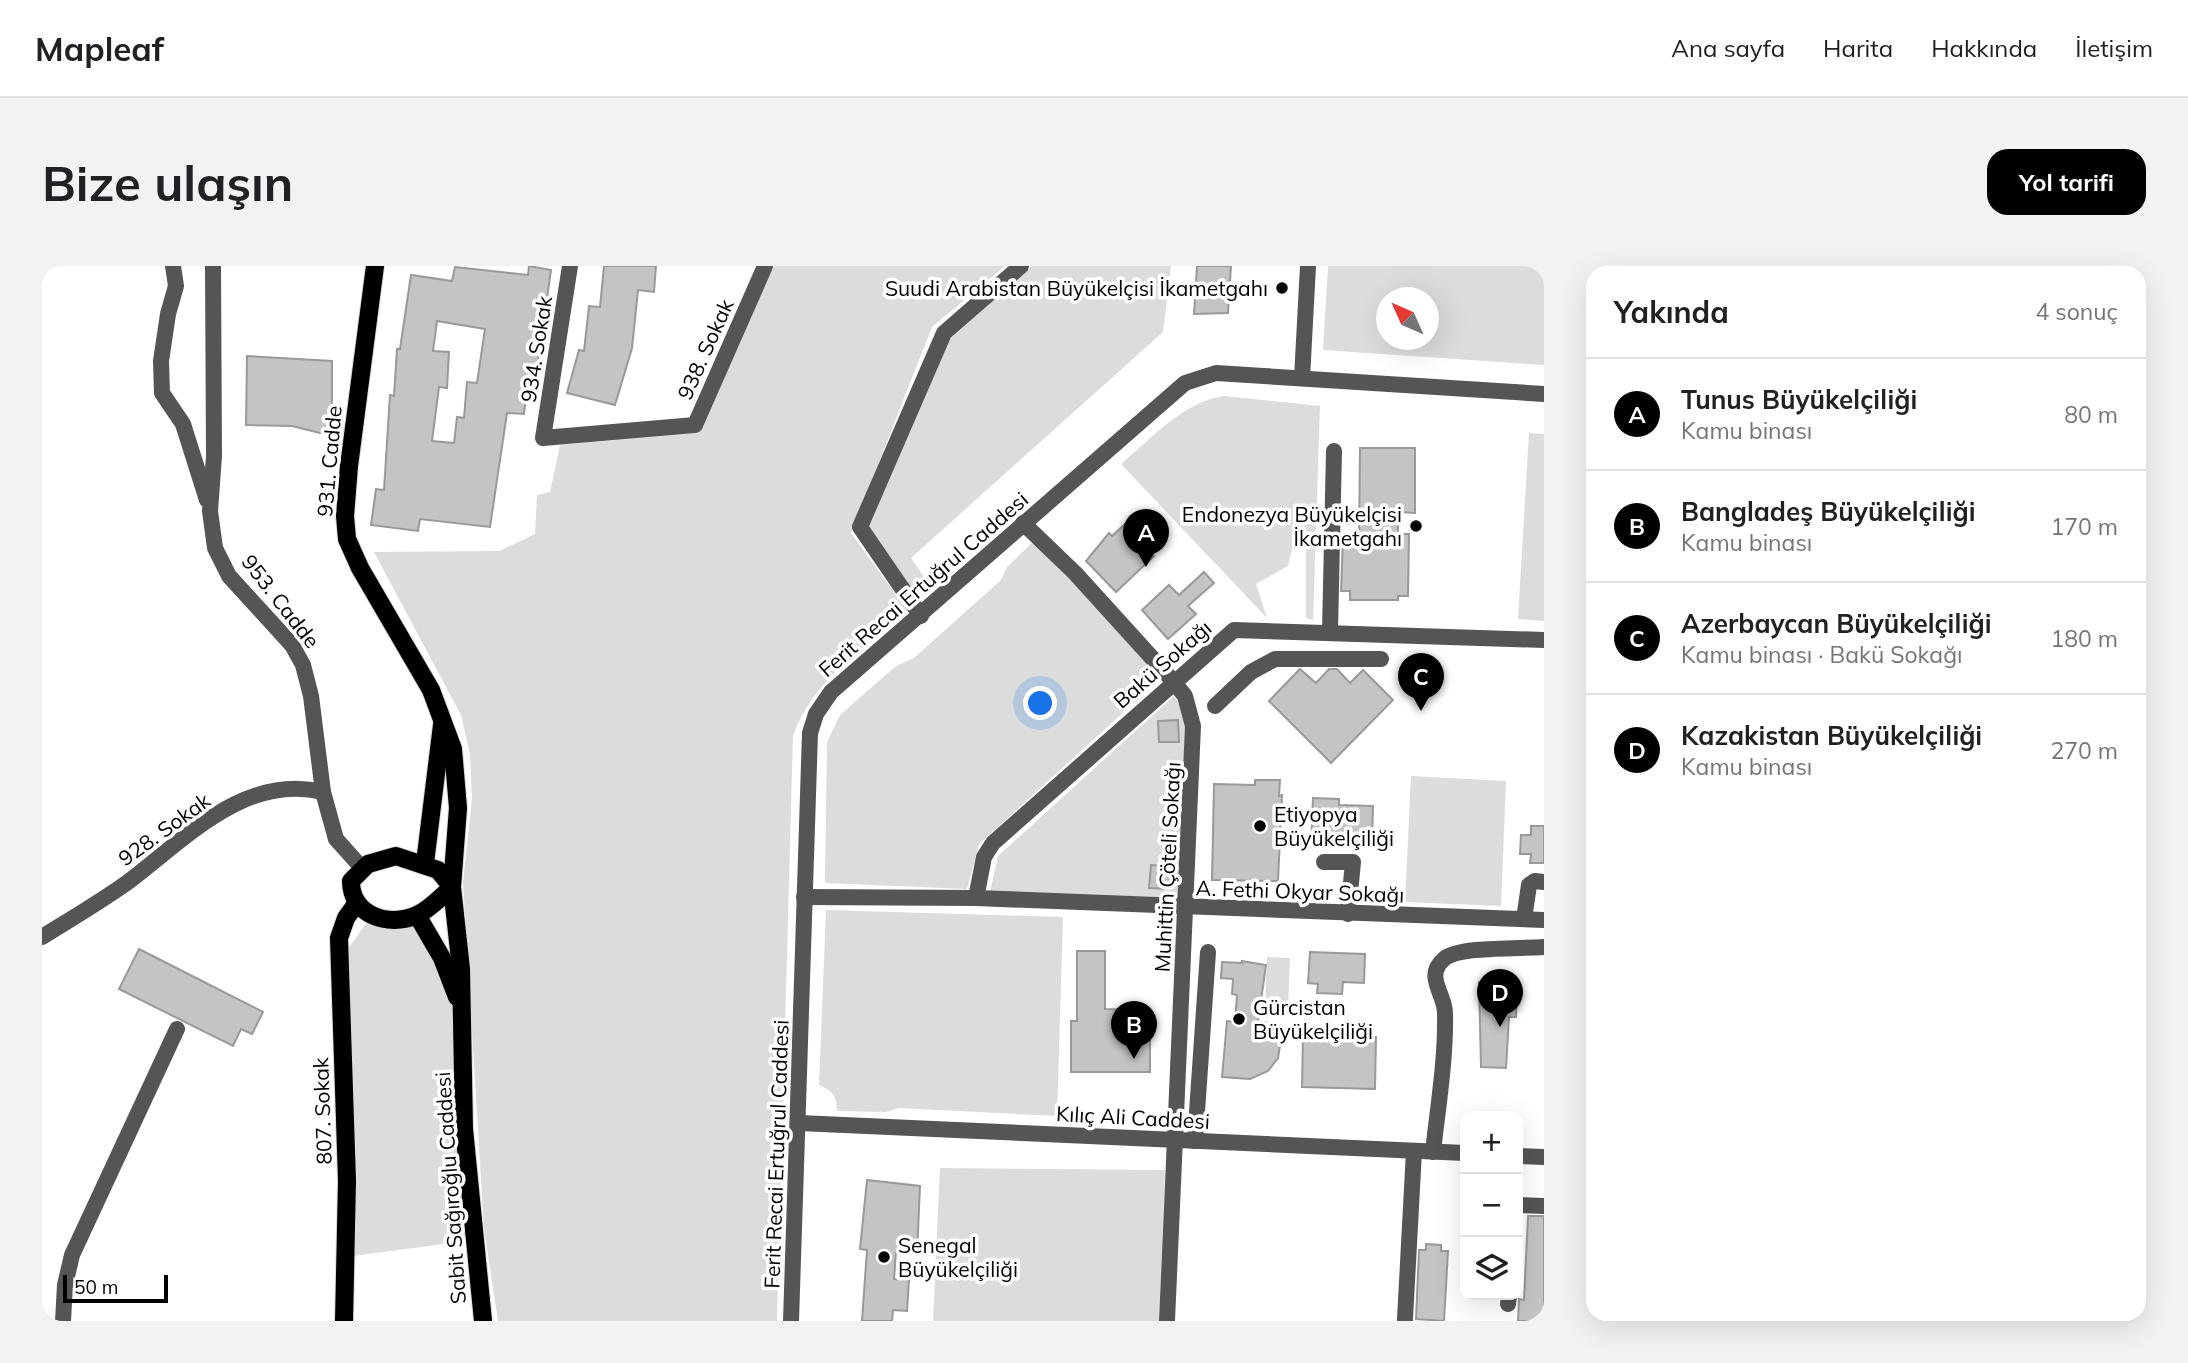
<!DOCTYPE html>
<html lang="tr">
<meta charset="utf-8">
<style>
body{margin:0;font-family:Mulish,sans-serif;background:#f2f2f2;color:#202124}
.controls{position:absolute;right:21px;bottom:21px;display:grid;overflow:hidden;border-radius:14px;box-shadow:0 7px 28px #0002}
.controls button{width:63px;height:63px;display:grid;place-items:center;padding:0;border:0;border-bottom:2px solid #e0e0e0;background:#fff;color:#202124;font:35px sans-serif}
.compass{position:absolute;left:1334px;top:21px;width:63px;height:63px;border-radius:50%;background:#fff;box-shadow:0 7px 28px #0002;rotate:315deg}
.scale{position:absolute;left:21px;bottom:18px;width:105px;box-sizing:border-box;padding-left:7px;border:4px solid #000;border-top:0;font-size:19px;line-height:24px;white-space:nowrap;color:#000;-webkit-text-stroke:5px #fff;paint-order:stroke}
.you{position:absolute;left:999px;top:438px;width:24px;height:24px;margin:-18px;border:5px solid #fff;border-radius:50%;background:#1a73e8;box-shadow:0 0 0 10px #1a73e833}
.badge{display:grid;place-items:center;width:46px;height:46px;border-radius:50%;background:#000;color:#fff;font-size:23px;font-weight:700}
.pin{position:absolute;translate:-50% -58px;filter:drop-shadow(0 2px 4px #0008)}
.pin::after{content:'';position:absolute;top:37px;width:24px;height:21px;background:inherit;clip-path:polygon(0 0,100% 0,50% 100%)}
.list{margin:0;padding:0;list-style:none}
h2{display:flex;justify-content:space-between;align-items:center;height:91px;margin:0;padding:0 28px;font-size:30px}
h2 small{font-size:23px;font-weight:400;color:#757577}
.list li{display:grid;grid-template-columns:46px 1fr auto;gap:21px;align-items:center;box-sizing:border-box;height:112px;padding:0 28px;border-top:2px solid #e0e0e0}
.list b{display:block;font-size:26px;white-space:nowrap}
.list p{margin:0;font-size:23px;white-space:nowrap;color:#757577}
.list em{font-size:23px;font-style:normal;color:#757577}
.icon{flex:none;width:38px;height:38px;fill:none;stroke:currentColor;stroke-width:2;stroke-linecap:round;stroke-linejoin:round}
.map{position:relative;flex:none;width:1502px;height:1055px;overflow:hidden;border-radius:21px}
header{display:flex;align-items:center;gap:42px;box-sizing:border-box;height:98px;padding:0 35px;background:#fff;border-bottom:2px solid #e0e0e0}
header strong{font-size:33px}
nav{display:flex;gap:38px;margin-inline-start:auto;font-size:24px}
.intro{display:flex;align-items:center;justify-content:space-between;box-sizing:border-box;height:168px;padding:0 42px}
h1{margin:0;font-size:49px}
.button{padding:18px 32px;border-radius:21px;background:#000;color:#fff;font-size:24px;font-weight:700}
main{display:flex;gap:42px;padding:0 42px}
aside{flex:1;background:#fff;border-radius:21px;box-shadow:0 7px 28px #0002}
.map>svg:first-child{display:block}
.green{fill:#dcdcdc;fill-rule:evenodd}
.building{fill:#c4c4c4;stroke:#999;stroke-width:2;fill-rule:evenodd}
.lines{fill:none;stroke-linecap:round;stroke-linejoin:round}
.major-casing{stroke:#dbdbdb;stroke-width:20}
.minor{stroke:#555;stroke-width:16}
.major{stroke:#000;stroke-width:18}
.poi-dot{fill:#000;stroke:#fff;stroke-width:2.5}
.labels{text-anchor:middle;dominant-baseline:central;stroke-width:7;stroke-linejoin:round;paint-order:stroke}
.poi-label{font-size:21px;fill:#000;stroke:#fff;text-anchor:start}
.street-label{font-size:21px;fill:#000;stroke:#fff}
</style>
<header>
<strong>Mapleaf</strong>
<nav><a>Ana sayfa</a><a>Harita</a><a>Hakkında</a><a>İletişim</a></nav>
</header>
<div class="intro"><h1>Bize ulaşın</h1><a class="button">Yol tarifi</a></div>
<main>
<div class="map">
<svg width="1502" height="1055" viewBox="0 0 1502 1055">
<rect width="100%" height="100%" fill="#fff"/>
<!-- green -->
<g class="green">
<path d="M732,0h231l-73,61 -81,206 56,77c-43,38 -94,70 -114,126l-16,585h-279l-14,-93 -21,-345 9,-84 -2,-45 -9,-39 -87,-163 125,-1 36,-17 2,-39 13,-3 10,-47 138,-12 48,-113z"/>
<path d="M990,0h139l-8,66 -252,226 20,29 -16,12 -49,-73 82,-185z"/>
<path d="M1286,0h216v99l-221,-15zM1344,32h42v42h-42z"/>
<path d="M1182,130l96,10 -7,214 -7,-2v-70l-14,1 -4,17 -32,18 11,34 -146,-154c31,-26 62,-62 103,-68z"/>
<path d="M1487,167l15,1v187l-26,-2z"/>
<path d="M991,276l58,58 69,79 -181,165 -12,45 -142,-6 2,-141 13,-27 56,-49 18,-8 87,-78 6,-13z"/>
<path d="M1132,430l12,20 -6,184 -190,-8 8,-36z"/>
<path d="M1369,510l95,5 -5,125 -96,-4z"/>
<path d="M784,644l237,7 -6,199 -158,-8 -13,4 -49,-1c0,-15 -4,-20 -18,-26z"/>
<path d="M375,649l45,95 12,230 -128,17v-305l25,-36z"/>
<path d="M1225,691l23,1 -2,50 -23,-1z"/>
<path d="M898,902l225,2 -6,151h-226z"/>
</g>
<!-- building -->
<g class="building">
<path d="M487,0l22,4 -9,63 -7,46 -7,-1 -4,36 -17,-1 -17,114 -70,-8 -2,12 -47,-6 5,-36 8,1 6,-95 4,1 3,-47h3l11,-74 41,6 3,-14 73,8zM395,55l48,8 -8,54 -10,-1 -3,36 -7,-1 -3,26 -22,-2 7,-54 8,1 2,-36 -16,-1z"/>
<path d="M562,0h52l-2,26 -16,-2 -6,58 -17,57 -48,-12 12,-43 5,1 5,-45 11,1z"/>
<path d="M1155,0h34l-3,47 -34,1z"/>
<path d="M205,90l85,5v41l-4,33 -36,-9 -46,-1z"/>
<path d="M1318,182h55v65l-17,-1v22h11l-1,62h-10v4h-48v-9h-9l2,-53h16z"/>
<path d="M1083,258l29,32 -38,36 -30,-31 23,-28 3,3z"/>
<path d="M1162,306l10,11 -26,23 8,8 -28,25 -26,-29 27,-25 10,10z"/>
<path d="M1258,403l16,14 13,-14h8l13,14 13,-13 30,30 -62,63 -62,-62z"/>
<path d="M1136,454l1,22h-20l-1,-21z"/>
<path d="M1213,514h25l-1,16 3,-1 -4,86 -66,-1 2,-96 41,1z"/>
<path d="M1271,532l26,1v6l34,1 -1,34 -35,-1v8l-26,-1z"/>
<path d="M1489,560h13v37h-14l1,-9h-11l1,-19h10z"/>
<path d="M1109,599l20,2 -2,22 -20,-1z"/>
<path d="M97,683l124,63 -11,22 -11,-5 -8,17 -114,-57z"/>
<path d="M1035,685h28v58l28,1v11h17v51h-79v-51h6z"/>
<path d="M1268,686l55,2 -1,29 -21,-1 -1,12 -25,-1 1,-9 -10,-1z"/>
<path d="M1200,695l24,4 -8,56 25,5 -5,32 -10,13 -18,8 -28,-2 5,-56 8,1 2,-27 -5,-1 1,-15 -12,-1 1,-16 20,1z"/>
<path d="M1437,716l31,1 -1,5h8l-1,29h-7l-3,51 -25,-1z"/>
<path d="M1261,770l73,1 -1,52 -73,-2z"/>
<path d="M825,914l53,6 -3,68 -21,-2 -2,27 15,1 -2,31 -14,-1 -1,11h-30l5,-71 -7,-1z"/>
<path d="M1486,950h16v105h-26l1,-22 5,1z"/>
<path d="M1384,978l15,1v6h7l-4,70 -28,-2 3,-69h7z"/>
</g>
<g class="lines">
<defs>
<g id="major">
<path d="M333,0l-26,200 -4,50 2,23 13,29 71,122 22,59 5,59 -6,79 9,82 3,160 19,192"/>
<path d="M354,590l42,14 14,17c-11,10 -22,22 -35,28 -29,13 -66,0 -66,-34l17,-17z"/>
<path d="M383,597l17,-138"/>
<path d="M375,649l25,43 15,39"/>
<path d="M302,1055l3,-140 -8,-243 7,-20 10,-14"/>
</g>
</defs>
<!-- major casing -->
<use href="#major" class="major-casing"/>
<!-- minor -->
<g class="minor">
<path d="M131,0l3,20 -8,28 -7,47 1,32 21,31 24,76"/>
<path d="M171,0l1,190 -4,55 5,37 14,28 63,69 11,20 8,31 12,96 13,47 26,29"/>
<path d="M528,0l-27,172 152,-13 70,-159"/>
<path d="M1260,112l6,-112"/>
<path d="M981,257l52,50 98,108 12,15 8,30 -26,595"/>
<path d="M879,350l-61,-89 84,-194 77,-67"/>
<path d="M1288,365l4,-180"/>
<path d="M1173,440l36,-34 24,-13h106"/>
<path d="M1282,596h29l-5,52"/>
<path d="M762,631l172,1 568,22"/>
<path d="M934,632l8,-41 9,-14 241,-213 310,10"/>
<path d="M1482,653l5,-34 6,-4 9,1"/>
<path d="M0,671c29,-18 58,-35 86,-55 57,-43 117,-109 195,-90"/>
<path d="M757,857l666,30"/>
<path d="M1153,875l13,-189"/>
<path d="M1391,886c5,-46 13,-93 12,-139 0,-19 -21,-37 -1,-54 14,-13 79,-10 100,-12"/>
<path d="M1476,890l26,1"/>
<path d="M1476,939l26,1"/>
<path d="M1466,1038l1,-9"/>
<path d="M1363,1053l9,-168"/>
<path d="M21,1055l2,-36 7,-30 105,-226"/>
<path d="M749,1055l19,-588 6,-19 15,-22 354,-309 31,-10 328,21"/>
</g>
<!-- major -->
<use href="#major" class="major"/>
</g>
<!-- markers -->
<g class="poi-dot">
<circle cx="1240" cy="22" r="7"/>
<circle cx="1374" cy="260" r="7"/>
<circle cx="1218" cy="560" r="7"/>
<circle cx="1197" cy="753" r="7"/>
<circle cx="842" cy="991" r="7"/>
</g>
<g class="labels">
<!-- poi labels -->
<g class="poi-label">
<text x="1226" y="22" text-anchor="end">Suudi Arabistan Büyükelçisi İkametgahı</text>
<text x="1360" y="248" text-anchor="end">Endonezya Büyükelçisi<tspan x="1360" dy="24">İkametgahı</tspan></text>
<text x="1232" y="548">Etiyopya<tspan x="1232" dy="24">Büyükelçiliği</tspan></text>
<text x="1211" y="741">Gürcistan<tspan x="1211" dy="24">Büyükelçiliği</tspan></text>
<text x="856" y="979">Senegal<tspan x="856" dy="24">Büyükelçiliği</tspan></text>
</g>
<!-- street labels -->
<g class="street-label">
<text transform="translate(494 83) rotate(-81)">934. Sokak</text>
<text transform="translate(663 83) rotate(-66)">938. Sokak</text>
<text transform="translate(287 195) rotate(-85)">931. Cadde</text>
<text transform="translate(881 318) rotate(-41)">Ferit Recai Ertuğrul Caddesi</text>
<text transform="translate(239 335) rotate(52)">953. Cadde</text>
<text transform="translate(1120 398) rotate(-41)">Bakü Sokağı</text>
<text transform="translate(122 563) rotate(-36)">928. Sokak</text>
<text transform="translate(1125 601) rotate(-87)">Muhittin Çöteli Sokağı</text>
<text transform="translate(1258 625) rotate(2)">A. Fethi Okyar Sokağı</text>
<text transform="translate(280 845) rotate(-92)">807. Sokak</text>
<text transform="translate(1091 851) rotate(3)">Kılıç Ali Caddesi</text>
<text transform="translate(734 888) rotate(-88)">Ferit Recai Ertuğrul Caddesi</text>
<text transform="translate(408 922) rotate(-94)">Sabit Sağıroğlu Caddesi</text>
</g>
</g>
</svg>
<div class="controls">
<button>+</button>
<button>−</button>
<button><svg class="icon" aria-label="layers" viewBox="0 0 24 24"><path d="M12 4l9 5-9 5-9-5zM3 14l9 5 9-5"/></svg></button>
</div>
<svg class="compass" viewBox="-18 -18 36 36"><path d="M0-13l5 13h-10z" fill="#e53935"/><path d="M0 13l5-13h-10z" fill="#757577"/></svg>
<div class="scale">50 m</div>
<div class="you"></div>
<div class="pin badge" style="left:1104px;top:301px">A</div>
<div class="pin badge" style="left:1092px;top:793px">B</div>
<div class="pin badge" style="left:1379px;top:445px">C</div>
<div class="pin badge" style="left:1458px;top:761px">D</div>
</div>
<aside>
<h2>Yakında<small>4 sonuç</small></h2>
<ul class="list">
<li><span class="badge">A</span><div><b>Tunus Büyükelçiliği</b><p>Kamu binası</p></div><em>80 m</em></li>
<li><span class="badge">B</span><div><b>Bangladeş Büyükelçiliği</b><p>Kamu binası</p></div><em>170 m</em></li>
<li><span class="badge">C</span><div><b>Azerbaycan Büyükelçiliği</b><p>Kamu binası · Bakü Sokağı</p></div><em>180 m</em></li>
<li><span class="badge">D</span><div><b>Kazakistan Büyükelçiliği</b><p>Kamu binası</p></div><em>270 m</em></li>
</ul>
</aside>
</main>
